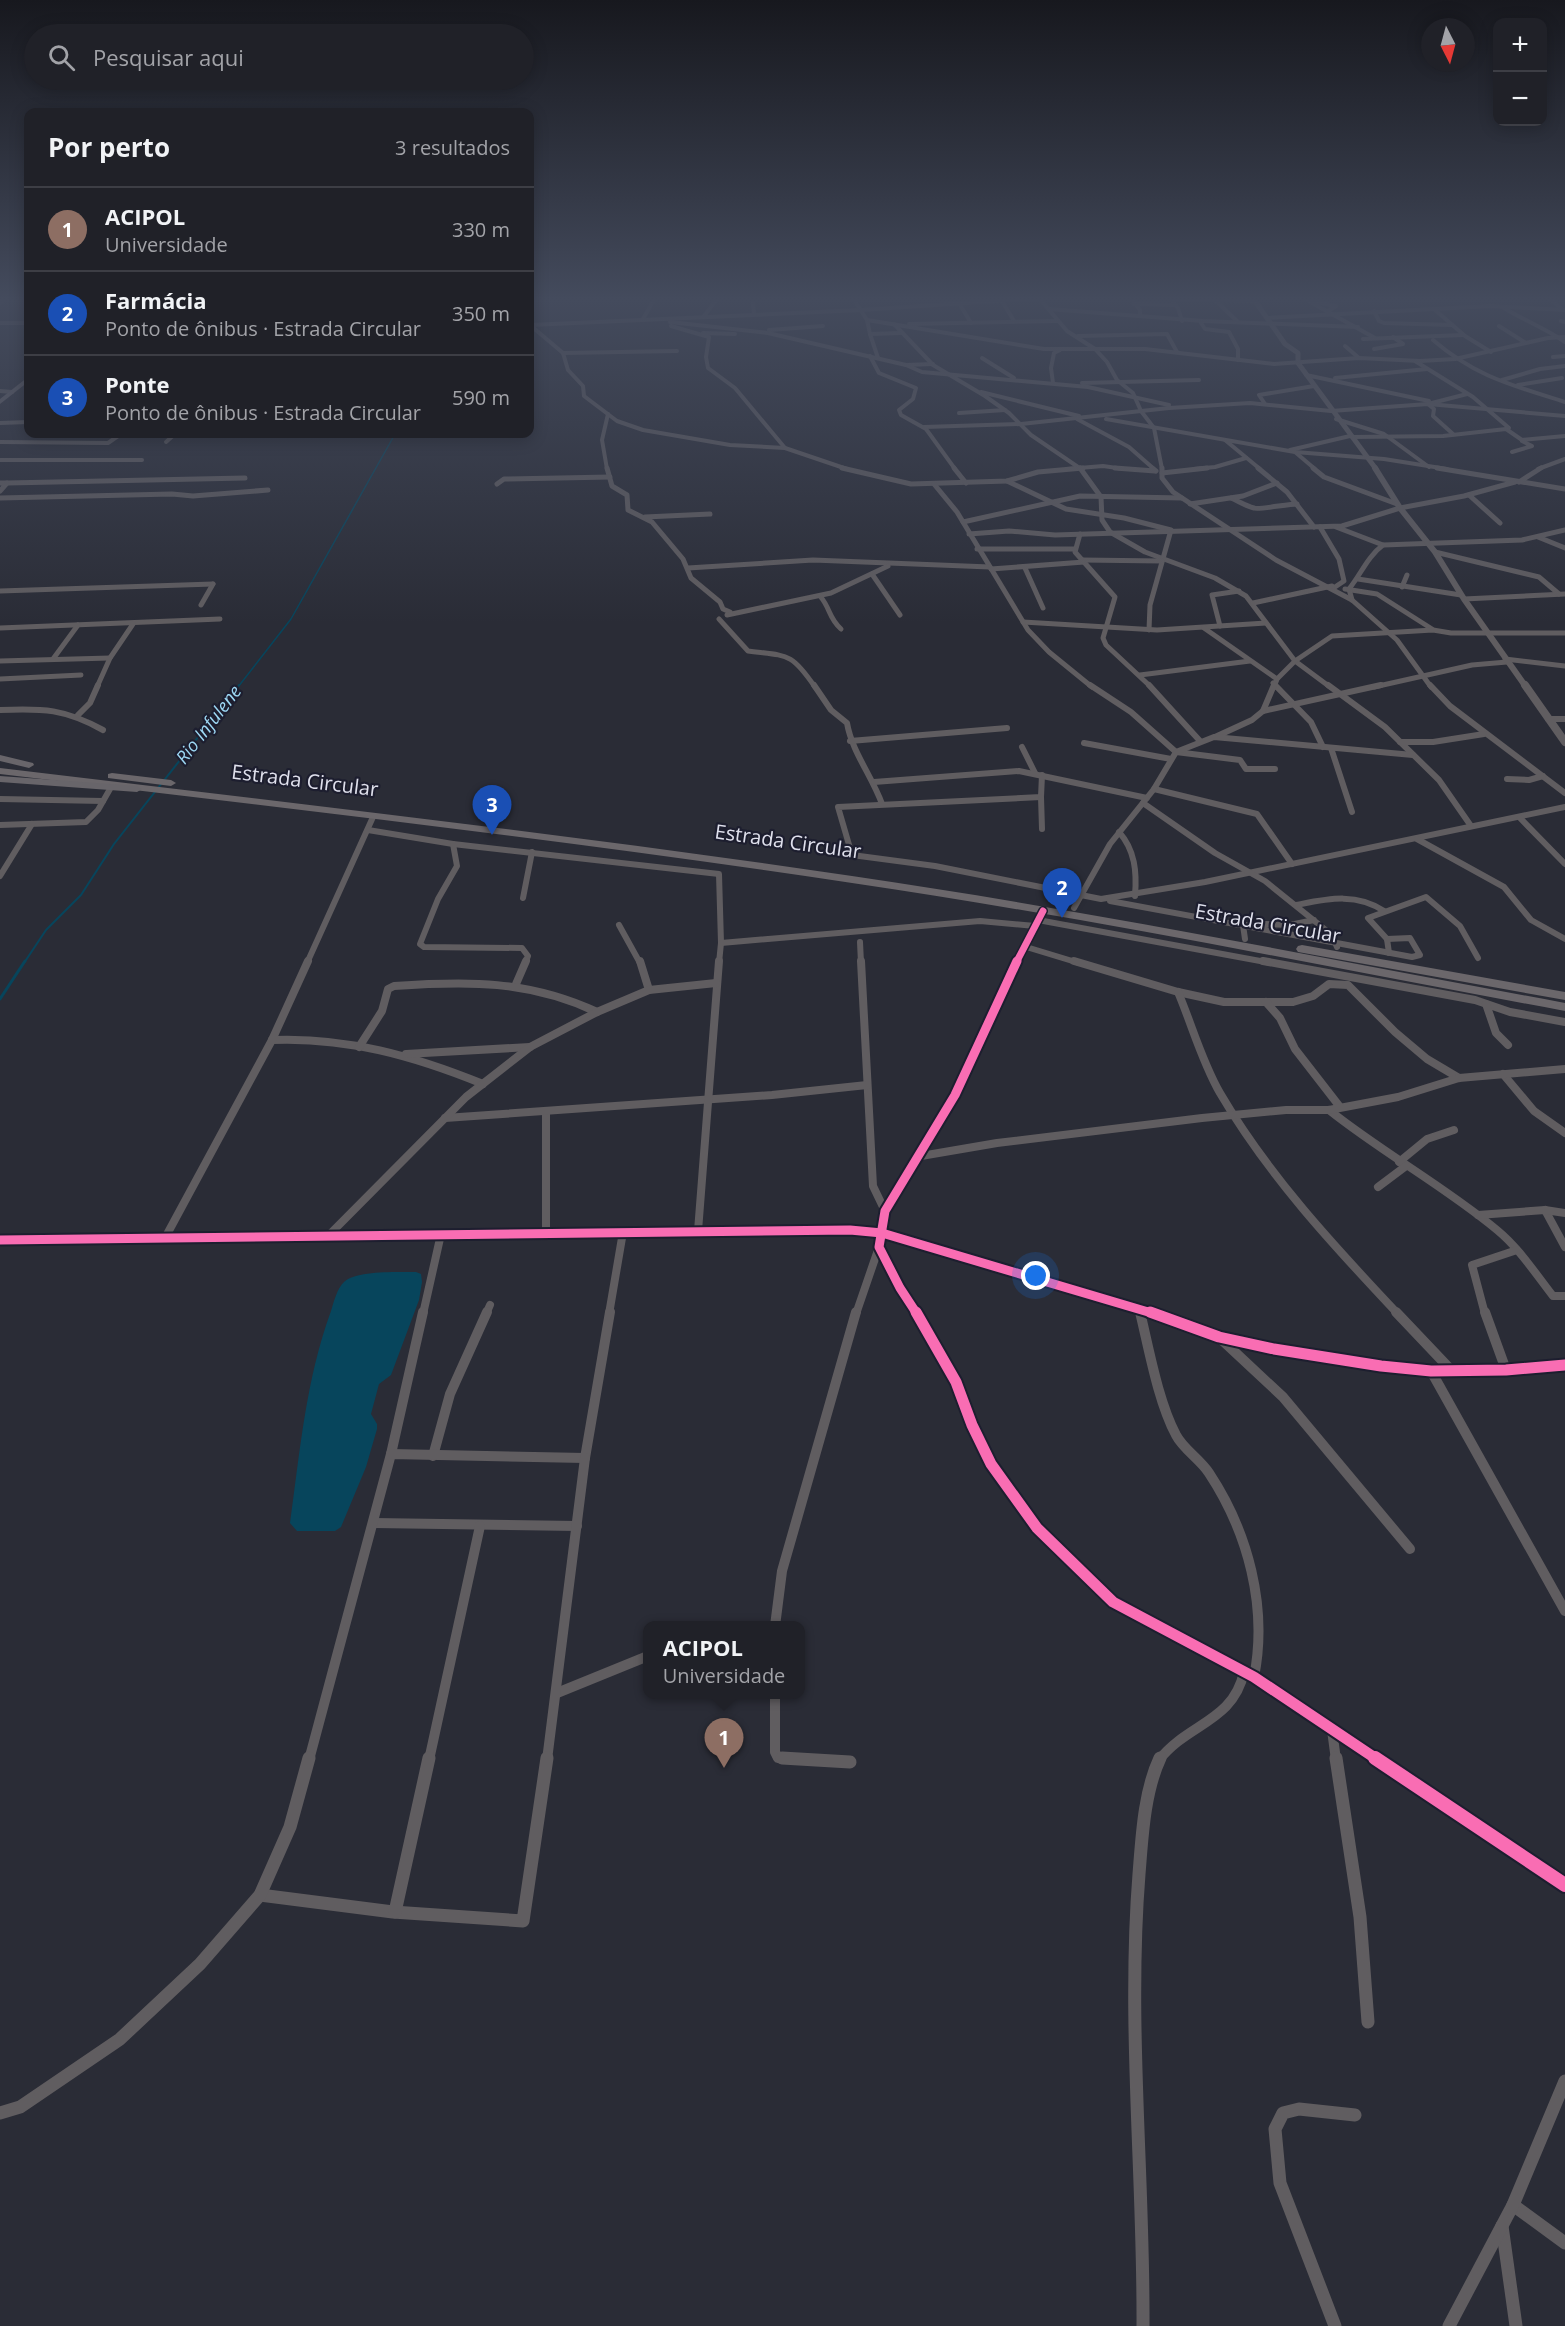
<!DOCTYPE html>
<html lang="pt">
<meta charset="utf-8">
<style>
body{margin:0;font-family:"Open Sans",sans-serif;background:#2d2e34;color:#f1f3f6}
.controls{position:absolute;right:18px;top:18px;display:grid;overflow:hidden;border-radius:12px;box-shadow:0 3px 15px #0003}
.controls button{width:54px;height:54px;display:grid;place-items:center;padding:0;border:0;border-bottom:2px solid #3d3e45;background:#202128;color:#f1f3f6;font:30px sans-serif}
.compass{position:absolute;left:1421px;top:18px;width:54px;height:54px;border-radius:50%;background:#202128;box-shadow:0 3px 15px #0003;rotate:174deg}
.you{position:absolute;left:1036px;top:1276px;width:21px;height:21px;margin:-15px;border:4px solid #fff;border-radius:50%;background:#1a73e8;box-shadow:0 0 0 9px #1a73e833}
.badge{display:grid;place-items:center;width:39px;height:39px;border-radius:50%;background:#8c9099;color:#fff;font-size:20px;font-weight:700}
.pin{position:absolute;translate:-50% -50px;filter:drop-shadow(0 2px 3px #0008)}
.pin::after{content:'';position:absolute;top:32px;width:21px;height:18px;background:inherit;clip-path:polygon(0 0,100% 0,50% 100%)}
.popup{position:absolute;left:643px;top:1621px;width:162px;height:78px;box-sizing:border-box;display:grid;place-content:center;border-radius:12px;background:#202128;filter:drop-shadow(0 2px 4px #0005);font-size:20px;white-space:nowrap;color:#a2a3a8}
.popup b{font-size:22px;color:#f1f3f6}
.popup::after{content:'';position:absolute;left:50%;top:100%;margin-left:-12px;border:12px solid transparent;border-top-color:#202128}
.list{margin:0;padding:0;list-style:none}
h2{display:flex;justify-content:space-between;align-items:center;height:78px;margin:0;padding:0 24px;font-size:26px}
h2 small{font-size:20px;font-weight:400;color:#a2a3a8}
.list li{display:grid;grid-template-columns:39px 1fr auto;gap:18px;align-items:center;box-sizing:border-box;height:84px;padding:0 24px;border-top:2px solid #3d3e45}
.list b{display:block;font-size:22px;white-space:nowrap}
.list p{margin:0;font-size:20px;white-space:nowrap;color:#a2a3a8}
.list em{font-size:20px;font-style:normal;color:#a2a3a8}
.icon{flex:none;width:33px;height:33px;fill:none;stroke:currentColor;stroke-width:2;stroke-linecap:round;stroke-linejoin:round}
.map{position:relative;flex:none;width:1565px;height:2326px;overflow:hidden}
.search{position:absolute;background:#202128;box-shadow:0 3px 15px #0003;left:24px;top:24px;width:510px;height:66px;display:flex;align-items:center;gap:15px;box-sizing:border-box;padding:0 21px;border-radius:33px;color:#a2a3a8;font-size:22px}
.panel{position:absolute;background:#202128;box-shadow:0 3px 15px #0003;left:24px;top:108px;width:510px;height:330px;border-radius:12px}
.map>svg:first-child{display:block}
.water{fill:#07455c}
.lines{fill:none;stroke-linecap:round;stroke-linejoin:round}
.stream-far2{stroke:#07455c;stroke-width:1.5}
.stream-far1{stroke:#07455c;stroke-width:2}
.stream{stroke:#07455c;stroke-width:3}
.minor-far5{stroke:#605d60;stroke-width:4}
.minor-far4{stroke:#605d60;stroke-width:5}
.minor-far3{stroke:#605d60;stroke-width:6}
.minor-far2{stroke:#605d60;stroke-width:8}
.minor-far1{stroke:#605d60;stroke-width:10}
.minor{stroke:#605d60;stroke-width:13}
.tertiary-far4{stroke:#605d60;stroke-width:5}
.tertiary-far3{stroke:#605d60;stroke-width:6}
.tertiary-far2{stroke:#605d60;stroke-width:8}
.tertiary-far1{stroke:#605d60;stroke-width:10}
.tertiary{stroke:#605d60;stroke-width:13}
.primary{fill:#6b676b;fill-rule:evenodd}
.trunk{fill:#68656a;fill-rule:evenodd}
.cycleway-far3-casing{stroke:#1d1e2f;stroke-width:10}
.cycleway-far2-casing{stroke:#1d1e2f;stroke-width:13}
.cycleway-far1-casing{stroke:#1d1e2f;stroke-width:15}
.cycleway-casing{stroke:#1d1e2f;stroke-width:18}
.cycleway-far3{stroke:#f96db3;stroke-width:7}
.cycleway-far2{stroke:#f96db3;stroke-width:9}
.cycleway-far1{stroke:#f96db3;stroke-width:11}
.cycleway{stroke:#f96db3;stroke-width:14}
.labels{text-anchor:middle;dominant-baseline:central;stroke-width:4.5;stroke-linejoin:round;paint-order:stroke}
.far-water-label{font-size:18px;font-style:italic;fill:#9dd8f4;stroke:#1d1e2f}
.street-label{font-size:20px;fill:#dfe0ec;stroke:#1d1e2f}
</style>
<div class="map">
<svg width="1565" height="2326" viewBox="0 0 1565 2326">
<rect width="100%" height="100%" fill="#2a2c36"/>
<!-- water -->
<path class="water" d="M416,1272l5,2 1,8 -3,18 -28,75 -12,9 -8,30 6,10v5l-11,38 -25,60 -6,4h-38l-7,-8c10,-72 16,-144 41,-212 3,-10 6,-22 13,-29 12,-12 55,-10 72,-10z"/>
<g class="lines">
<!-- stream-far2 -->
<path class="stream-far2" d="M238,687l53,-68 104,-185"/>
<!-- stream-far1 -->
<path class="stream-far1" d="M24,963l22,-33 35,-35 33,-51 125,-159"/>
<!-- stream -->
<path class="stream" d="M0,999l25,-38"/>
<!-- minor-far5 -->
<g class="minor-far5">
<path d="M853,298l14,22 3,14"/>
<path d="M1039,298l28,33 28,18 12,13 10,18 16,13 8,18 13,17 8,41"/>
<path d="M1131,298l9,12v6"/>
<path d="M1303,298l72,40"/>
<path d="M1549,298l14,12"/>
<path d="M1215,300l22,21"/>
<path d="M1002,301l12,20"/>
<path d="M1312,301l24,5 -8,5"/>
<path d="M0,303l6,-5"/>
<path d="M753,303l1,11"/>
<path d="M959,303l12,20"/>
<path d="M1134,304l42,1"/>
<path d="M1504,308c21,13 41,20 61,34"/>
<path d="M1049,309l154,12 155,6"/>
<path d="M1434,309l31,27 26,16"/>
<path d="M1374,311l5,10 5,2 68,2"/>
<path d="M704,316l14,-18"/>
<path d="M1267,318l223,-12 75,4"/>
<path d="M643,319l12,-21"/>
<path d="M867,320l177,29h101l129,15 85,-6 61,3 35,-2 93,-21 17,-1"/>
<path d="M1182,321l-4,-13 -7,-9 84,2"/>
<path d="M1561,321l4,1"/>
<path d="M670,322l98,11 138,32 27,-1"/>
<path d="M0,323h28"/>
<path d="M1201,323l4,6 24,3 9,17v11"/>
<path d="M894,324l39,41 52,31 24,17 22,22 50,34"/>
<path d="M909,324l149,-3"/>
<path d="M530,325l33,28 5,17 15,16 1,10 33,25 26,9 87,15 55,3 62,21"/>
<path d="M530,325l331,-15 181,-12"/>
<path d="M671,326l38,11 -3,20 2,11 27,20 50,60"/>
<path d="M1499,326l27,17"/>
<path d="M769,330l54,-4"/>
<path d="M703,333l32,1"/>
<path d="M1078,336l89,-2 10,18"/>
<path d="M1363,339l100,-4"/>
<path d="M1433,340c43,37 79,45 132,62"/>
<path d="M1345,346l14,12"/>
<path d="M1374,349l29,-5 -10,-7"/>
<path d="M563,353l114,-2"/>
<path d="M870,356l9,17 37,15 -3,11 -14,11 2,5 25,14 29,40"/>
<path d="M1553,357l12,-1"/>
<path d="M878,358l-8,-24 30,-1"/>
<path d="M982,358l32,20"/>
<path d="M1415,361l58,36 36,31 -3,1"/>
<path d="M906,365l16,7 166,15 81,18"/>
<path d="M1306,375l123,26"/>
<path d="M1335,378l92,-9"/>
<path d="M1502,380l38,-11 25,-3"/>
<path d="M1053,383l-2,-15 3,-15 6,-3"/>
<path d="M1082,383l117,-3"/>
<path d="M1518,385l44,-7"/>
<path d="M0,391l12,1"/>
<path d="M981,392l98,24"/>
<path d="M1265,404l-6,-9 55,-9"/>
<path d="M959,413l46,-3"/>
<path d="M1077,419l52,28 25,22"/>
<path d="M1106,419l189,33 89,7 63,10"/>
<path d="M1336,419l48,15 45,33"/>
<path d="M0,423l28,-1"/>
<path d="M924,427l97,-3 148,-16 81,-5 81,8 97,-7 137,12"/>
<path d="M1453,434l-20,-18 1,-7 -6,-5 39,-10"/>
<path d="M1352,437l91,-1 63,-7 16,11 43,-4"/>
<path d="M1225,440l35,29"/>
<path d="M0,442l108,1 13,-9"/>
<path d="M166,442l9,-8"/>
<path d="M1290,450l60,-14"/>
<path d="M1295,452l20,17"/>
<path d="M1512,452l20,-6 -10,-5"/>
<path d="M0,460h142"/>
<path d="M607,469l-5,-29 6,-26"/>
<path d="M1067,469l36,-3 21,3"/>
<path d="M1194,469l21,-2 31,-9"/>
<path d="M1538,469l27,-10"/>
</g>
<!-- minor-far4 -->
<g class="minor-far4">
<path d="M607,468l5,18 15,9 1,15 24,12 31,37 8,19 29,24 3,7 7,3"/>
<path d="M842,468l69,16 96,-3 31,-9 45,-4"/>
<path d="M954,468l12,15"/>
<path d="M1080,468l21,29 1,23 8,12 35,20 70,26 31,18 49,65 35,26"/>
<path d="M1115,468l40,3"/>
<path d="M1152,468l4,3"/>
<path d="M1162,468v10l11,14 103,68 76,40 45,40 34,47"/>
<path d="M1258,468l29,24 27,35"/>
<path d="M1313,468l11,9 73,27"/>
<path d="M1437,468l128,21"/>
<path d="M1162,473l45,-5"/>
<path d="M1007,481l59,28 58,9 47,12 -21,75 -1,25"/>
<path d="M1519,482l22,-14"/>
<path d="M0,483h7l-7,8"/>
<path d="M7,483l238,-5"/>
<path d="M497,484l7,-5 106,-2"/>
<path d="M934,484l23,28 71,118 21,22 43,35"/>
<path d="M1469,495l31,28"/>
<path d="M0,498l172,-4 21,2 75,-6"/>
<path d="M1231,498c7,3 15,8 23,10 4,2 34,-4 43,-4"/>
<path d="M1190,504l53,-8 34,-13"/>
<path d="M645,517l65,-3"/>
<path d="M963,522l117,-26 102,2"/>
<path d="M1320,527l19,32 5,22 -9,6"/>
<path d="M1336,527l47,18"/>
<path d="M969,534l40,-3 46,4 287,-9 58,-18 64,-12 51,-14"/>
<path d="M1080,534l-5,18 40,45 -12,41 3,7 45,42"/>
<path d="M1538,537l27,11"/>
<path d="M977,549h98"/>
<path d="M1435,552l104,25 20,17"/>
<path d="M1082,560l80,1"/>
<path d="M688,568l125,-8 177,7"/>
<path d="M1025,568l18,40"/>
<path d="M991,569l93,-7"/>
<path d="M872,574l28,41"/>
<path d="M1358,579l103,16"/>
<path d="M1402,587l5,-12"/>
<path d="M1345,589l32,5 55,35"/>
<path d="M0,591l213,-7"/>
<path d="M820,596c11,13 8,21 21,33"/>
<path d="M1464,599l101,-5"/>
<path d="M1352,600l-3,-11c12,-15 19,-33 34,-44l139,-5 43,-10"/>
<path d="M1253,603l79,-17"/>
<path d="M201,605l12,-21"/>
<path d="M727,615l104,-22 57,-27"/>
<path d="M719,619l29,32c40,5 43,1 67,36"/>
<path d="M1023,622l134,8 109,-7"/>
<path d="M1220,626l-8,-31 27,-4"/>
<path d="M0,628l220,-9"/>
<path d="M1204,628l73,51"/>
<path d="M53,659l25,-34"/>
<path d="M1505,659l60,7"/>
<path d="M0,661l110,-3"/>
<path d="M1140,675l110,-14"/>
<path d="M0,679l81,-4"/>
<path d="M1273,683l3,4"/>
<path d="M97,687l13,-29 23,-34"/>
<path d="M1274,687l3,-8 18,-18 37,-25 101,-6 18,3h114"/>
<path d="M1374,687l98,-22 35,-3"/>
</g>
<!-- minor-far3 -->
<g class="minor-far3">
<path d="M814,685l17,25 16,13c5,29 25,53 35,81"/>
<path d="M1090,685l41,27 45,40 64,8 6,9h29"/>
<path d="M1149,685l51,56"/>
<path d="M1275,685l36,37 12,25"/>
<path d="M1328,685l57,42 54,53 32,46"/>
<path d="M1430,685l20,21 115,87"/>
<path d="M0,710c43,-2 65,-1 103,20"/>
<path d="M1263,711l118,-26"/>
<path d="M78,715l12,-12 8,-18"/>
<path d="M1548,719h17"/>
<path d="M1215,737l37,-17 11,-9 11,-26"/>
<path d="M850,741l157,-13"/>
<path d="M1400,742h33l51,-8"/>
<path d="M1084,743l87,16"/>
<path d="M1022,747l13,26"/>
<path d="M1331,748l21,64"/>
<path d="M1042,775l-1,22 -203,10 14,48 83,11 166,33 104,-17 360,-75"/>
<path d="M1507,779l22,1 14,-4"/>
<path d="M874,782l145,-11 128,27"/>
<path d="M1154,789l103,25 35,50"/>
<path d="M1041,797l1,32"/>
<path d="M0,799l103,2"/>
<path d="M1143,803l72,50 50,28 67,54 5,12"/>
<path d="M1520,818l45,46"/>
<path d="M0,825l86,-3 12,-12 12,-21"/>
<path d="M368,830l85,14 266,30 2,69 -2,20"/>
<path d="M1119,832c16,18 18,40 16,64"/>
<path d="M1417,839l87,48 27,33 34,19"/>
<path d="M453,844l4,22 -19,33 -18,45 4,3 98,1 6,8 -3,7"/>
<path d="M0,876l32,-52"/>
<path d="M523,898l9,-46"/>
<path d="M1110,901l302,56 8,-2 -10,-17 -23,1"/>
<path d="M1296,905c31,-6 60,-13 88,6"/>
<path d="M1074,908l36,-64 44,-55 22,-37 38,-15 199,18"/>
<path d="M1038,920l233,43"/>
<path d="M1264,924l26,1 24,-5"/>
<path d="M619,925l21,38"/>
<path d="M1245,939l-2,-14h3"/>
<path d="M860,942l1,21"/>
<path d="M721,943l259,-22 55,5"/>
<path d="M1023,946l56,17"/>
<path d="M1389,953l-2,-14 -19,-21 58,-21 34,29 18,32"/>
<path d="M307,963l66,-146"/>
<path d="M1016,963l27,-52"/>
</g>
<!-- minor-far2 -->
<g class="minor-far2">
<path d="M640,961l9,29"/>
<path d="M861,961l12,225 12,25"/>
<path d="M1074,961l104,31 46,10h69l20,-6 16,-12 19,1 47,47 32,27 32,19"/>
<path d="M1263,961l212,39 35,12 55,10"/>
<path d="M516,984l10,-23"/>
<path d="M1178,992c14,33 24,70 42,101 48,82 113,152 178,221"/>
<path d="M1266,1002l14,16 15,31 45,58"/>
<path d="M1486,1004l10,29 12,12"/>
<path d="M272,1040c75,-3 142,16 211,44"/>
<path d="M359,1047l23,-36 6,-22 6,-3c74,-5 134,-6 203,26"/>
<path d="M406,1054l124,-7"/>
<path d="M1503,1074l31,37 31,22"/>
<path d="M1329,1110c54,43 115,76 168,120 22,18 38,43 56,66h12"/>
<path d="M546,1111v122"/>
<path d="M445,1118l327,-23 95,-10"/>
<path d="M921,1156l76,-13 205,-25 84,-8h43l69,-13 61,-19 106,-9"/>
<path d="M1399,1162l28,-23 27,-9"/>
<path d="M1378,1187l28,-21"/>
<path d="M1545,1210l20,37"/>
<path d="M1478,1215l67,-5 20,3"/>
<path d="M698,1231l21,-270"/>
<path d="M329,1235l137,-138 64,-50 67,-35 52,-22 67,-7"/>
<path d="M165,1238l107,-198 36,-79"/>
<path d="M1139,1308l1,6"/>
<path d="M423,1314l18,-80"/>
<path d="M486,1314l4,-9"/>
<path d="M609,1314l14,-82"/>
<path d="M856,1314l23,-67"/>
<path d="M917,1314l-17,-26 -21,-41 6,-36 70,-116 62,-134"/>
<path d="M1485,1314l-13,-49 45,-15"/>
</g>
<!-- minor-far1 -->
<g class="minor-far1">
<path d="M916,1312l40,70 16,43 19,39 46,64 76,74 141,75 124,83"/>
<path d="M1140,1312c9,37 18,89 36,123 7,14 24,24 33,38 39,59 59,134 45,204"/>
<path d="M1396,1312l56,59"/>
<path d="M1485,1312l21,58"/>
<path d="M1222,1340l61,57 127,152"/>
<path d="M1431,1371l134,240"/>
<path d="M391,1454l32,-142"/>
<path d="M433,1456l17,-62 37,-82"/>
<path d="M374,1523l203,3"/>
<path d="M775,1626l7,-55 74,-259"/>
<path d="M557,1693l91,-37"/>
<path d="M775,1694v58l3,6 31,2"/>
<path d="M1332,1730l4,30"/>
<path d="M309,1760l82,-306 194,4 25,-146"/>
<path d="M429,1760l51,-234"/>
<path d="M547,1760l38,-302"/>
<path d="M1159,1760c29,-37 74,-38 85,-88"/>
</g>
<!-- minor -->
<g class="minor">
<path d="M782,1758l68,4"/>
<path d="M1336,1758l24,159 8,105"/>
<path d="M1375,1758l190,127"/>
<path d="M260,1895l133,17 130,9 24,-163"/>
<path d="M395,1912l34,-154"/>
<path d="M0,2113l20,-6 100,-68 80,-75 60,-69 30,-68 19,-69"/>
<path d="M1513,2205l52,38"/>
<path d="M1502,2226l14,100"/>
<path d="M1143,2326c1,-150 -16,-302 -4,-452 3,-37 5,-82 21,-116"/>
<path d="M1335,2326l-55,-143 -5,-54 8,-16 16,-4 56,6"/>
<path d="M1449,2326l64,-121 52,-124"/>
</g>
<!-- tertiary-far4 -->
<path class="tertiary-far4" d="M1253,298l32,46 13,9v10l78,106"/>
<!-- tertiary-far3 -->
<path class="tertiary-far3" d="M1375,468l25,40 35,44 29,47 62,88"/>
<!-- tertiary-far2 -->
<path class="tertiary-far2" d="M1525,685l40,57"/>
<!-- tertiary-far1 -->
<path class="tertiary-far1" d="M0,1240l850,-10 32,3 273,81"/>
<!-- tertiary -->
<path class="tertiary" d="M1150,1312l69,25 55,12 107,17 50,5 75,-1 59,-5"/>
<!-- primary -->
<g class="primary">
<path d="M0,768c284,34 569,66 852,108 239,35 476,83 713,127v8c-237,-44 -474,-93 -713,-128 -283,-43 -568,-75 -852,-109z"/>
<path d="M112,773l59,7 5,3 -5,3 -63,-8v-4z"/>
<path d="M1302,945l263,47v8l-267,-48 -2,-3 2,-3z"/>
</g>
<!-- trunk -->
<g class="trunk">
<path d="M28,377v5l-28,22v-5z"/>
<path d="M0,755l33,8 1,2 -5,3 -29,-7z"/>
<path d="M0,776l137,10 5,3 -5,3 -137,-10z"/>
</g>
<defs>
<path id="cycleway-far3" d="M1016,963l27,-52"/>
<g id="cycleway-far2">
<path d="M0,1240l850,-10 32,3 273,81"/>
<path d="M917,1314l-17,-26 -21,-41 6,-36 70,-116 62,-134"/>
</g>
<g id="cycleway-far1">
<path d="M916,1312l40,70 16,43 19,39 46,64 76,74 141,75 124,83"/>
<path d="M1150,1312l69,25 55,12 107,17 50,5 75,-1 59,-5"/>
</g>
<path id="cycleway" d="M1375,1758l190,127"/>
</defs>
<!-- cycleway-far3 casing -->
<use href="#cycleway-far3" class="cycleway-far3-casing"/>
<!-- cycleway-far2 casing -->
<use href="#cycleway-far2" class="cycleway-far2-casing"/>
<!-- cycleway-far1 casing -->
<use href="#cycleway-far1" class="cycleway-far1-casing"/>
<!-- cycleway casing -->
<use href="#cycleway" class="cycleway-casing"/>
<!-- cycleway-far3 -->
<use href="#cycleway-far3" class="cycleway-far3"/>
<!-- cycleway-far2 -->
<use href="#cycleway-far2" class="cycleway-far2"/>
<!-- cycleway-far1 -->
<use href="#cycleway-far1" class="cycleway-far1"/>
<!-- cycleway -->
<use href="#cycleway" class="cycleway"/>
</g>
<!-- sky -->
<linearGradient id="sky" x2="0" y2="1"><stop stop-color="#17181e"/><stop offset="0.48" stop-color="#444b5d"/><stop offset="1" stop-color="#444b5d" stop-opacity="0"/></linearGradient>
<rect width="1565" height="623" fill="url(#sky)"/>
<g class="labels">
<!-- far-water labels -->
<g class="far-water-label">
<text transform="translate(208 724) rotate(-52)">Rio Infulene</text>
</g>
<!-- street labels -->
<g class="street-label">
<text transform="translate(305 780) rotate(7)">Estrada Circular</text>
<text transform="translate(788 841) rotate(8)">Estrada Circular</text>
<text transform="translate(1268 923) rotate(10)">Estrada Circular</text>
</g>
</g>
</svg>
<div class="controls">
<button>+</button>
<button>−</button>
</div>
<svg class="compass" viewBox="-18 -18 36 36"><path d="M0-13l5 13h-10z" fill="#e53935"/><path d="M0 13l5-13h-10z" fill="#a2a3a8"/></svg>
<div class="you"></div>
<div class="pin badge" style="left:724px;top:1768px;background:#8d6e63">1</div>
<div class="popup"><b>ACIPOL</b>Universidade</div>
<div class="pin badge" style="left:1062px;top:918px;background:#1a4fb4">2</div>
<div class="pin badge" style="left:492px;top:835px;background:#1a4fb4">3</div>
<div class="search"><svg class="icon" aria-label="search" viewBox="0 0 24 24"><circle cx="10" cy="10" r="6"/><path d="M15 15l6 6"/></svg>Pesquisar aqui</div>
<section class="panel">
<h2>Por perto<small>3 resultados</small></h2>
<ul class="list">
<li><span class="badge" style="background:#8d6e63">1</span><div><b>ACIPOL</b><p>Universidade</p></div><em>330 m</em></li>
<li><span class="badge" style="background:#1a4fb4">2</span><div><b>Farmácia</b><p>Ponto de ônibus · Estrada Circular</p></div><em>350 m</em></li>
<li><span class="badge" style="background:#1a4fb4">3</span><div><b>Ponte</b><p>Ponto de ônibus · Estrada Circular</p></div><em>590 m</em></li>
</ul>
</section>
</div>
